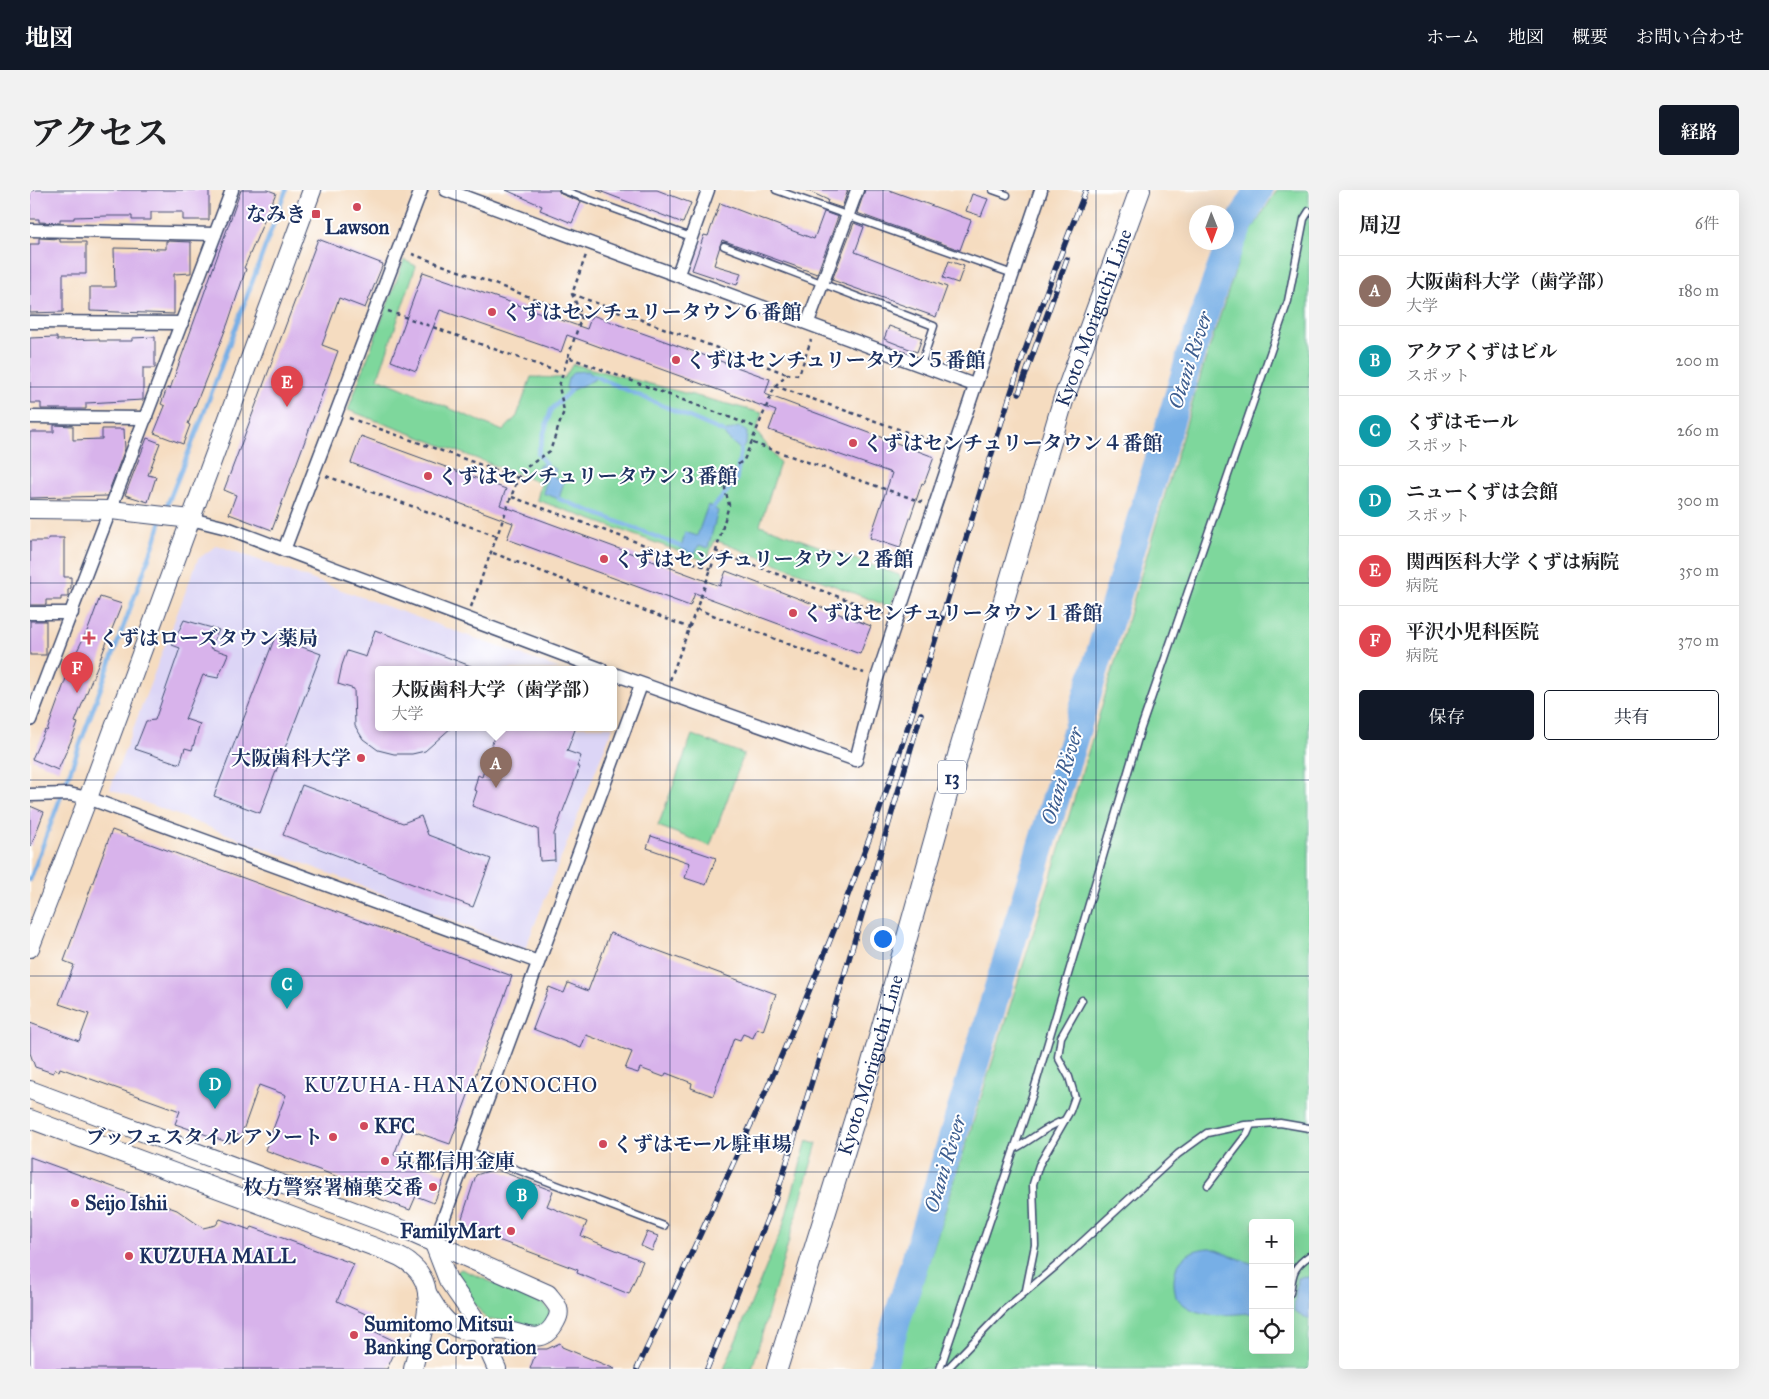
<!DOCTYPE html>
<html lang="ja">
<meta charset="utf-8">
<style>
body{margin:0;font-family:"IM FELL Great Primer","Noto Serif JP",serif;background:#f2f2f2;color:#202124}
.controls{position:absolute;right:15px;bottom:15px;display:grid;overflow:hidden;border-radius:5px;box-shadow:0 5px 20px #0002}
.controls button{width:45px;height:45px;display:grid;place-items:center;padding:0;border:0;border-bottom:1px solid #e0e0e0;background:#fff;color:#202124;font:25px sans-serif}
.compass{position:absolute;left:1159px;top:15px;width:45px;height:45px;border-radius:50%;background:#fff;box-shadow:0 5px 20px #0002;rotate:179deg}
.you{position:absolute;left:852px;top:748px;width:18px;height:18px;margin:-12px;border:4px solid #fff;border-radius:50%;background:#1a73e8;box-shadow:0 0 0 8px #1a73e833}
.badge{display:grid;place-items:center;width:32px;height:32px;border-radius:50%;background:#111827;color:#fff;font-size:16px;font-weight:700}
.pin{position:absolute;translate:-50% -41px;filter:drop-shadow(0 1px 2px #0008)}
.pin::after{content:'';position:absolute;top:26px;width:18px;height:15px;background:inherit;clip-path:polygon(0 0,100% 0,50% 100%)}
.popup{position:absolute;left:345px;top:476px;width:242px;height:65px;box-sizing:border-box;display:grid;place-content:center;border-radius:5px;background:#fff;filter:drop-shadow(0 1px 4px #0005);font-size:16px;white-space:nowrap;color:#757577}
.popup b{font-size:19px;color:#202124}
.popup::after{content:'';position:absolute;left:50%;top:100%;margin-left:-10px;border:10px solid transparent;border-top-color:#fff}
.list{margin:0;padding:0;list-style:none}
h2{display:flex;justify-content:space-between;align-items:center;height:65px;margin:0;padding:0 20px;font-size:21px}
h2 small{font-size:16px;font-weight:400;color:#757577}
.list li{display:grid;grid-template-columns:32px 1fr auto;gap:15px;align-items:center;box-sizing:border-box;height:70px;padding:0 20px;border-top:1px solid #e0e0e0}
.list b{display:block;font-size:19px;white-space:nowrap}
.list p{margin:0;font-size:16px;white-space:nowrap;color:#757577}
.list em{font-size:16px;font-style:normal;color:#757577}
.actions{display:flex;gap:10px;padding:15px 20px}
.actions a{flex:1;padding:11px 0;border:1px solid #111827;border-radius:5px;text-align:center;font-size:18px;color:#111827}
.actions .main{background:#111827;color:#fff}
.icon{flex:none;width:28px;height:28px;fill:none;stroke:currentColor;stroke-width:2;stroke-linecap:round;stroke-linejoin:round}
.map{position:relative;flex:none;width:1279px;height:1179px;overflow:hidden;border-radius:5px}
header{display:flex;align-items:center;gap:30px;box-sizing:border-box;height:70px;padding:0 25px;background:#111827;color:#fff}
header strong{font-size:24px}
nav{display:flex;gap:28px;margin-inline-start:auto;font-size:18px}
.intro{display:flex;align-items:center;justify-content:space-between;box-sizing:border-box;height:120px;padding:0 30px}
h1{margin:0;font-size:35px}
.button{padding:12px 22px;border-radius:5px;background:#111827;color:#fff;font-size:18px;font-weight:700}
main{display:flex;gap:30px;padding:0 30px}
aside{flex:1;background:#fff;border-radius:5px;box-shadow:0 5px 20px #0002}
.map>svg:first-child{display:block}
.built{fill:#dcd5f6}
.green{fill:#7ed79c;stroke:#4c837d;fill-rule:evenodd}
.water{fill:#77afe6;stroke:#496fa2}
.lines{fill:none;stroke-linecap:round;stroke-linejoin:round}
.stream{stroke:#77afe6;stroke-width:4.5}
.river{stroke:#77afe6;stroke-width:28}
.building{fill:#d8b3eb}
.lane-casing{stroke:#3c496d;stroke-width:9}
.street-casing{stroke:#3c496d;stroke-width:15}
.secondary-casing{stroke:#3c496d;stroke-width:20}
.primary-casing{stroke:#3c496d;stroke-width:22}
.path{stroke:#3c496d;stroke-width:2.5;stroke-dasharray:4 4;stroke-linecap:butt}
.lane{stroke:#fff;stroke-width:6}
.street{stroke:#fff;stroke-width:12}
.secondary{stroke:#fff;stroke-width:18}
.primary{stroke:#fff;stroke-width:20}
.rail-casing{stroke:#1b2f5e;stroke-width:5.5}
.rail{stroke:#fff;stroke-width:4;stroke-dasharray:11;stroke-linecap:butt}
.grid{fill:none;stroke:#1b2f5e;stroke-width:1;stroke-opacity:0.55}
.poi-dot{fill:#d1495b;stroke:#fff;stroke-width:2}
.labels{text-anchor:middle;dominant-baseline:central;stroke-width:4;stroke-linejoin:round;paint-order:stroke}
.shield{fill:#fff;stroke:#5f6d8e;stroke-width:1}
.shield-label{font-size:19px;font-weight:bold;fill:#1b2f5e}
.poi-label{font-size:20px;font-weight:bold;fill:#1b2f5e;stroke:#fff;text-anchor:start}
.street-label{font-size:20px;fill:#1b2f5e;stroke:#fff}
.water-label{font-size:21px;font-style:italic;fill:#3b5c8e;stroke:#fff}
.neighbourhood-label{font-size:21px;letter-spacing:1px;fill:#1b2f5e;stroke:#fff}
</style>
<header>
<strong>地図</strong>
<nav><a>ホーム</a><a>地図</a><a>概要</a><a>お問い合わせ</a></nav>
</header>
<div class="intro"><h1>アクセス</h1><a class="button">経路</a></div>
<main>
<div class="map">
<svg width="1279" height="1179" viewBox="0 0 1279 1179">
<rect width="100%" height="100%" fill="#fff"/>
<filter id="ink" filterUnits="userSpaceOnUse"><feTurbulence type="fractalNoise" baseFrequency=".02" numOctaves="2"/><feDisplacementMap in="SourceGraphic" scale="10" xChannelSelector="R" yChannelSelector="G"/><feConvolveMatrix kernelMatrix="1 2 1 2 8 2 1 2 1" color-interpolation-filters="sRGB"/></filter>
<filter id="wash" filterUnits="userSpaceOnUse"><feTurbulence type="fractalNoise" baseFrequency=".0096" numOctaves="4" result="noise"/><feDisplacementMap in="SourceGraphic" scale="20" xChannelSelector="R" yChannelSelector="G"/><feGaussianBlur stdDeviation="1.12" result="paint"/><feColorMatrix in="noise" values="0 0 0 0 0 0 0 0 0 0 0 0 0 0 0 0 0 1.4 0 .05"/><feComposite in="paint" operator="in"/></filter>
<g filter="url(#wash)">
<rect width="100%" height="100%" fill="#f5dcc0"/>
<!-- built -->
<path class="built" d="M187,355l343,124h-182v58h235l-88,222 -415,-160 88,-230z"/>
<!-- green -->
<g class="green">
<path d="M1247,0h32v1179h-414l154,-486 155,-519 41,-123zM1223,1033h37v127h-37z"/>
<path d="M374,70l12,6 -38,112 125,53 14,-15 14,-39 33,1 9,-14 189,49 -6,18 24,32 -20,62 139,50 3,5 -12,27 -175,-67 -9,21 -169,-61 4,-17 -193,-73z"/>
<path d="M662,545l52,19 -34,92 -52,-20z"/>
<path d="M777,950l10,3 -65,226h-28l59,-143z"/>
<path d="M431,1079l84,36 5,7v7l-12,12 -35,-11h-16l-31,-40v-8z"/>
</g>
<!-- water -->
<g class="water">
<path d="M558,181l6,5v4l-24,11 -4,-3 2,-9 5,-7z"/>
<path d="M709,237l8,5 -1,12 -5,6 -15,-13 -2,-5z"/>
<path d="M509,275h7l10,4 -2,8 10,4 -5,18 -16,-6 4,-14 -10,-5z"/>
<path d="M678,315l10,6 -10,37 -9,-3 -4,9 -14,-5 4,-17 12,4z"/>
<path d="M1181,1058l42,16v49c-28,1 -57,8 -77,-16 -7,-29 5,-48 35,-49z"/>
<path d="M1279,1087v42l-15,-8 3,-33z"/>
</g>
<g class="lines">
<!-- stream -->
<g class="stream">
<path d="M564,186l130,56"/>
<path d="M516,275l-8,-12 13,-43 19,-19"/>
<path d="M529,309l121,47"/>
<path d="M682,319l24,-28 5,-31"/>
<path d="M134,323l37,-92 85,-231"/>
<path d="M0,690l125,-339 6,-21"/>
</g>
<!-- river -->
<path class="river" d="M852,1179l308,-1012c20,-56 36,-117 69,-167"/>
</g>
<g id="blocks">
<!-- building -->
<g class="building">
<path d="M7,0h172v30h-26v-8h-32v8h-19v-4h-25l-33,1v2h-14v4l-21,-1v-3h-9v-28z"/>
<path d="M211,0h27l8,3 -32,75 2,1 -18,54 -40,101 2,1 -7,19 -29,-11 11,-27 -4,-2 6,-16 3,1z"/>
<path d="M476,0h52l3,4 20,8 -9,21 -32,-13 2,-4z"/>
<path d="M567,0h60l34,13 -8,20z"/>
<path d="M776,0h42l-6,18 -15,-5 1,-3z"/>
<path d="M835,0h24l82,30 -11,30 -103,-37z"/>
<path d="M942,4l16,5 -7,17 -15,-5z"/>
<path d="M690,13l94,36 10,-27 14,5 -21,57 -95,-34 -8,25 27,8 -4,12 -45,-15 12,-35 4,1z"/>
<path d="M824,33l10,4 -9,25 92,35 -11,30 -104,-37z"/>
<path d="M9,48l21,1v3h26v32h-23v38l-33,1v-69h9z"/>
<path d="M288,49l65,25 -18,44 -26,-10 -17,47 16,6 -66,179 -43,-16 7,-19 -12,-5z"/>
<path d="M136,51l25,1v31l-17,1v40l-84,-3v-24h25l-1,-39 52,1z"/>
<path d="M919,71l15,5 -6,17 -15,-5z"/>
<path d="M393,82l164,57 5,-14 178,64 -5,15 169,63 -10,27 -2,-1 -22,65 -30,-10 22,-65 -123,-43 7,-19 -209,-76 -6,17 -121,-42 -24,61 -25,-10z"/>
<path d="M859,136l33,12 -5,14 -33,-13z"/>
<path d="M27,147v3l42,-1v2h33v-3l23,-1v31h-12v32l-57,3v6h-45v-6h-11v-65z"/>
<path d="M24,235l19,1v14l29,-1v-10h22l1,20 -18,47 -77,2v-66h24z"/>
<path d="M331,246l145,53 -6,16 220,81 6,-15 145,55 -11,28 -165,-61 -5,13 -183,-67 6,-16 -162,-60z"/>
<path d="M117,248l13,5 -12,32 8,2 -8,25 -23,-7z"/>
<path d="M18,348h16v39h7v11l-3,2v7h-7v3h-15v5h-16v-64h18z"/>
<path d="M70,407l22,7 -47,118 3,1 -4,11 -16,36 -26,-11 13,-29 2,1 26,-72 16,-32z"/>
<path d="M154,430l35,10 -9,18 18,6 -10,24 -15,-3 -18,44 15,5 -8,26 -7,-2 -5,16 -45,-15 11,-28 9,-1 25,-72 -8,-3z"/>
<rect x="0" y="431" width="16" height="34"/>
<path d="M345,440l101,38 -98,1v58h74l-27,24 -13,3h-18l-16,-4 -15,-11 -8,-13 -1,-37 -16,-5 4,-19 5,-14 19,6z"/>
<path d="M245,447l46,17 -61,159 -46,-17z"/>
<path d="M467,537h79l-9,24 14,5 -4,11h3l-26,67 1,26 -15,1 -2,-32 -66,-23 5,-15 -3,-1 4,-15 4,2z"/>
<path d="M272,595l101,38 18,-7 7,19 63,24 -18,48 -190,-72z"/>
<path d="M0,616l14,6 -13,34 -1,-1z"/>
<path d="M82,640l400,146 -62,168 -46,-16 -10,27 52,19 -12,29 -18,-7 -6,14 -61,-22 3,-6 -87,-32 21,-55 -27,-10 -18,51 -8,-3 -3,10 -55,-19 5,-13 -120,-43 -1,3 -4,-2 -2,4 -18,-6 -5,-14v-30l49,18 10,-27 -30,-10 15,-39 -10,-4z"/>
<path d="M621,646l65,22 -10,27 -21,-7 5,-15 -43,-15z"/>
<path d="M580,743l166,61 -13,37 -6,-3 -4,10 -10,-4 -3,6 -6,-2 -21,58 -22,-8 1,-5 -26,-10 -2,4 -24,-9 -2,5 -13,-4 7,-17 -46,-17 -5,13 -48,-19 16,-42 15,6 4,-10 20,8z"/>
<path d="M0,967l147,53 26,18 13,-3 4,-6 30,11 2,-3 102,37 -17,37 33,15 -5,11 34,16 -12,26h-357z"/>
<path d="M465,979l58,22 -6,15 40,16 -6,14 62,25 -14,33 -52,-21 1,-3 -109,-41 -7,-11 14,-43z"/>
<path d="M617,1042l11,4 -6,15 -11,-5z"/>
<path d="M530,1153l2,4 53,22h-85l7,-20h10z"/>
</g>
</g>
</g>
<g filter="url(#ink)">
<use href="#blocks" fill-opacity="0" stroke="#3c496d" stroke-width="1"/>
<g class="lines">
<defs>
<g id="lane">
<path d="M533,0l128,47"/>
<path d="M746,0l237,84"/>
<path d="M963,0l14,5"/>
<path d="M694,56l210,80 -13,39"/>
<path d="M984,959c18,-9 32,-23 51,-29"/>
<path d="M438,961l196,75"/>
<path d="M1178,995l39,-51 4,-9"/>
<path d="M996,1100l9,-45 -2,-61 6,-19 31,-54 5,-14 -6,-20 -11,-20 3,-20 21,-37"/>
<path d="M1260,1103c3,-19 2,-25 19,-37"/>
<path d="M910,1179l93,-276 108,-365 147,-427 16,-82 5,-8"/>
<path d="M917,1179l57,-59 52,-44 122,-112 29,-21 38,-8 35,-2 29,5"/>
</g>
<g id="street">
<path d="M416,0l528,195"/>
<path d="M0,40l185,4"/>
<path d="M648,84l30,-84"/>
<path d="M0,132l152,1"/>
<path d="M778,132l49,-132"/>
<path d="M0,227l116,1"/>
<path d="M161,329l36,9 374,141"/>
<path d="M254,360l137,-360"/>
<path d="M0,423h42"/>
<path d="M584,484l242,86 21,-82 20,-60 144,-428"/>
<path d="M0,530l202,-530"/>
<path d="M0,605l39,-1 19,4 450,164"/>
<path d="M404,1054l207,-559"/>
</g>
<g id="secondary">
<path d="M0,319l81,1 80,9"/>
<path d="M0,758l58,-150 224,-608"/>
<path d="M0,900l377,141 141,63c7,9 15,15 8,27 -15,29 -34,9 -57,9 -15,0 -27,4 -42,-2 -14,-6 -22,-23 -30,-35"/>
<path d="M0,929l361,134c58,22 32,71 22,116"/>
<path d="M404,1054l14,36 25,36 24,53"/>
</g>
<g id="primary">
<path id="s1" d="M747,1179l92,-296 90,-321 104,-351 77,-211"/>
</g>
</defs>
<!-- lane casing -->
<use href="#lane" class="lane-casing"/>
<!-- street casing -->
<use href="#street" class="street-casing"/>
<!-- secondary casing -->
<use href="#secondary" class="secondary-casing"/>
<!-- primary casing -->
<use href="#primary" class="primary-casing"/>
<!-- path -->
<g class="path">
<path d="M382,64l170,62"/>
<path d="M542,104l215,80"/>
<path d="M358,121l173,62"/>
<path d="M538,167l14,-41 -10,-22 14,-39"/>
<path d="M745,196l166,58"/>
<path d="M319,228l169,60"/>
<path d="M723,253l169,59"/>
<path d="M296,286l171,60"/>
<path d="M482,307l199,72"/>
<path d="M685,361l170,63"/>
<path d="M463,363l197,75"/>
<path d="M441,417l47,-129 6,-9 26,-18 14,-40 -5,-25 9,-29 190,71"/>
<path d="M667,419l167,64"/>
<path d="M640,490l41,-111 18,-64 -4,-16 1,-16 18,-13 31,-74 12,-12 12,1 12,-35"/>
</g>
<!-- lane -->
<use href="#lane" class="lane"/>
<!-- street -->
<use href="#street" class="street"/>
<!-- secondary -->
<use href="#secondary" class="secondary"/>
<!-- primary -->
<use href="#primary" class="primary"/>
<defs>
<g id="rail">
<path d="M989,203l48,-134"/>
<path d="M607,1179c83,-176 167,-352 234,-535 56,-153 97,-311 148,-466 20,-60 44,-119 67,-178"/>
<path d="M677,1179l69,-172 55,-177 90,-306"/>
</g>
</defs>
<!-- rail casing -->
<use href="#rail" class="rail-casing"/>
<!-- rail -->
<use href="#rail" class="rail"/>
</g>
</g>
<!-- grid -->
<path class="grid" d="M213,0v1179M426,0v1179M640,0v1179M853,0v1179M1066,0v1179M0,197h1279M0,393h1279M0,590h1279M0,786h1279M0,982h1279"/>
<!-- markers -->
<g class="poi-dot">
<circle cx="327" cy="17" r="5"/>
<rect x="281" y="19" width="10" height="10" rx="2.5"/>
<circle cx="462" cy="122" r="5"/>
<circle cx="646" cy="170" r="5"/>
<circle cx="823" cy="253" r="5"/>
<circle cx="398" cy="286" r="5"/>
<circle cx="574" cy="369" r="5"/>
<circle cx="763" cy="423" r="5"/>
<path d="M56.5 440.5h5v5h5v5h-5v5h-5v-5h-5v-5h5z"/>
<circle cx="331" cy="568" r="5"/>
<circle cx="334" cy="936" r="5"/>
<circle cx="303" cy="947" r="5"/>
<circle cx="573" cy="954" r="5"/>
<circle cx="355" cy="971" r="5"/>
<circle cx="403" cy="997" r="5"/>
<circle cx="45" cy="1013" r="5"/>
<circle cx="481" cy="1041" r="5"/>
<circle cx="99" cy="1066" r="5"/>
<circle cx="324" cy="1145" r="5"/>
</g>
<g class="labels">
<!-- shield labels -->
<rect class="shield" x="908" y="570.5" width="28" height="33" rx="4"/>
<g class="shield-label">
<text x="922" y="587">13</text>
</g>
<!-- poi labels -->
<g class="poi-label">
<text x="276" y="24" text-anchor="end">なみき</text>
<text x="327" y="37" text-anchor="middle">Lawson</text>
<text x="472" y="122">くずはセンチュリータウン６番館</text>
<text x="656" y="170">くずはセンチュリータウン５番館</text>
<text x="833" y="253">くずはセンチュリータウン４番館</text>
<text x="408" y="286">くずはセンチュリータウン３番館</text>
<text x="584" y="369">くずはセンチュリータウン２番館</text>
<text x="773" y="423">くずはセンチュリータウン１番館</text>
<text x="69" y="448">くずはローズタウン薬局</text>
<text x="321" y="568" text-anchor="end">大阪歯科大学</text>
<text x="344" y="936">KFC</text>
<text x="293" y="947" text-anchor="end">ブッフェスタイルアソート</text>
<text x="583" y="954">くずはモール駐車場</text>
<text x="365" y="971">京都信用金庫</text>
<text x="393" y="997" text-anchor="end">枚方警察署楠葉交番</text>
<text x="55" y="1013">Seijo Ishii</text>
<text x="471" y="1041" text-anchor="end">FamilyMart</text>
<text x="109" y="1066">KUZUHA MALL</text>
<text x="334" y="1134">Sumitomo Mitsui<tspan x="334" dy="23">Banking Corporation</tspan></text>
</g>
<!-- street labels -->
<g class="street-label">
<text stroke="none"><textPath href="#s1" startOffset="1098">Kyoto Moriguchi Line</textPath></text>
<text stroke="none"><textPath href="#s1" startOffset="318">Kyoto Moriguchi Line</textPath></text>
</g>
<!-- water labels -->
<g class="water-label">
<text transform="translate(1160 170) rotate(-72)">Otani River</text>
<text transform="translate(1032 586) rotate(-73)">Otani River</text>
<text transform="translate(915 974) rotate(-73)">Otani River</text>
</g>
<!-- neighbourhood labels -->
<g class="neighbourhood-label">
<text x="421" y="895">KUZUHA-HANAZONOCHO</text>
</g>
</g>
</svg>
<div class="controls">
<button>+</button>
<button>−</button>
<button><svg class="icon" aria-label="locate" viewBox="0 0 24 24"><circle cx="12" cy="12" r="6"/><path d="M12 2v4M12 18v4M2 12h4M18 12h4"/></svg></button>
</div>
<svg class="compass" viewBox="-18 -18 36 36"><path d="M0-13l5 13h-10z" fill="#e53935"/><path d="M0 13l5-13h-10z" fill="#757577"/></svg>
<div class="you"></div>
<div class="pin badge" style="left:466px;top:598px;background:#8d6e63">A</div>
<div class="popup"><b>大阪歯科大学（歯学部）</b>大学</div>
<div class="pin badge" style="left:492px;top:1030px;background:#0f9aa8">B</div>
<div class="pin badge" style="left:257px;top:819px;background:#0f9aa8">C</div>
<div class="pin badge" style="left:185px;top:919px;background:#0f9aa8">D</div>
<div class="pin badge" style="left:257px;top:217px;background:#e0444e">E</div>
<div class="pin badge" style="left:47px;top:503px;background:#e0444e">F</div>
</div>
<aside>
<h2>周辺<small>6件</small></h2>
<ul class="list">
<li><span class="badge" style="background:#8d6e63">A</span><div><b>大阪歯科大学（歯学部）</b><p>大学</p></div><em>180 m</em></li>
<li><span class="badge" style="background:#0f9aa8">B</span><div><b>アクアくずはビル</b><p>スポット</p></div><em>200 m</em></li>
<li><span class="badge" style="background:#0f9aa8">C</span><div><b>くずはモール</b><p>スポット</p></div><em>260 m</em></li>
<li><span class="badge" style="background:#0f9aa8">D</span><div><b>ニューくずは会館</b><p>スポット</p></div><em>300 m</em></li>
<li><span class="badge" style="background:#e0444e">E</span><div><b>関西医科大学 くずは病院</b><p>病院</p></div><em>350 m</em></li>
<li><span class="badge" style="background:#e0444e">F</span><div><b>平沢小児科医院</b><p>病院</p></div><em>370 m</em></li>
</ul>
<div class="actions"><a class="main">保存</a><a>共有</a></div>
</aside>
</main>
